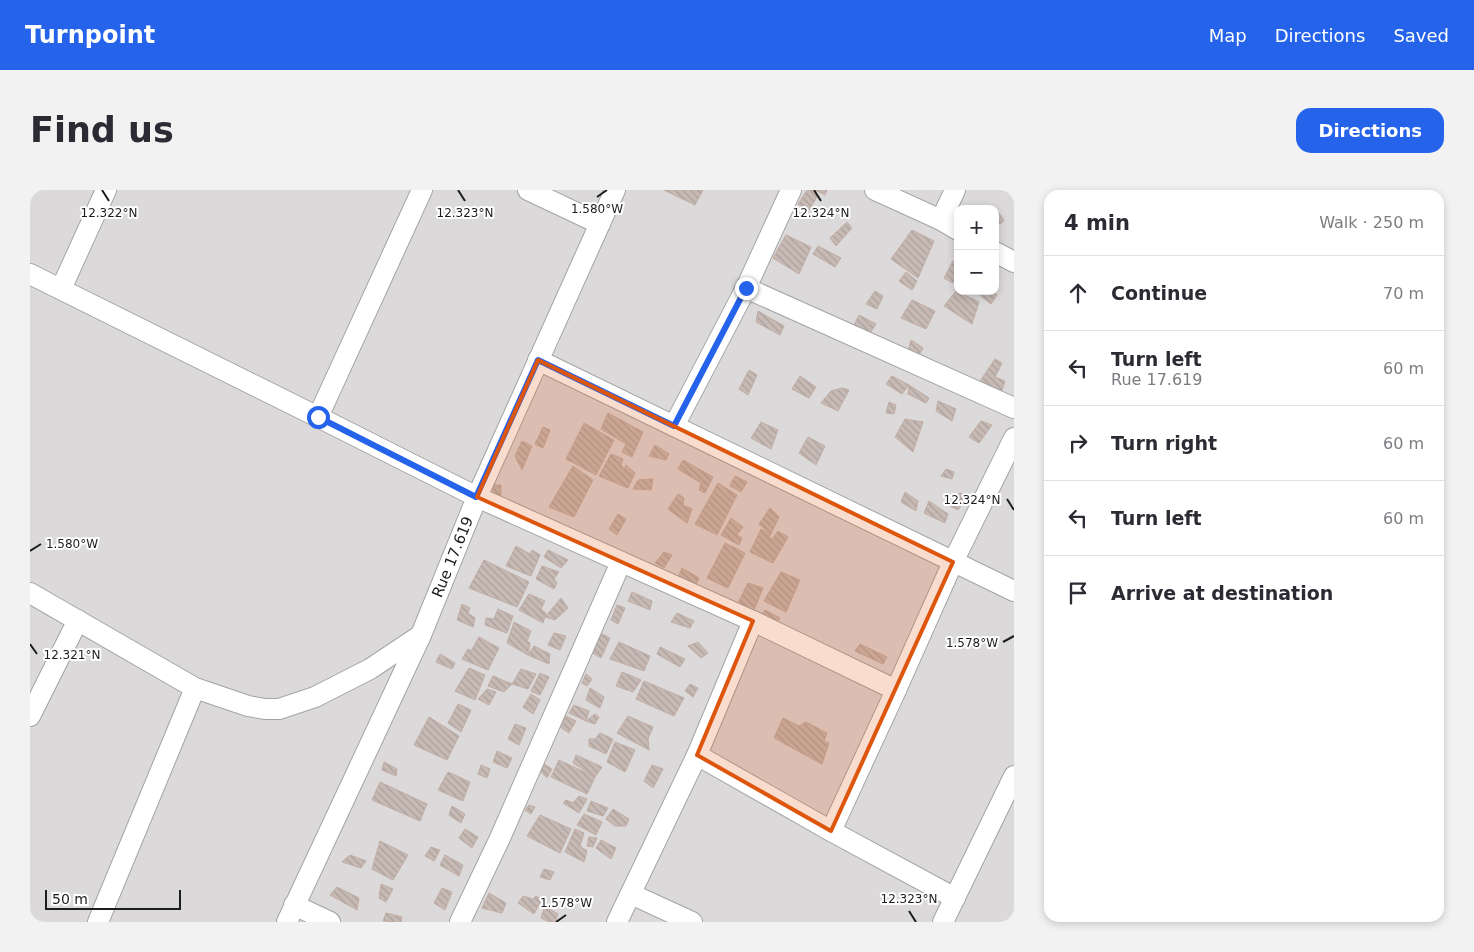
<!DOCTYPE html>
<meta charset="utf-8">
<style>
body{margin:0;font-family:"DejaVu Sans",sans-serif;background:#f2f2f3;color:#2b2b33}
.controls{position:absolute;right:15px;top:15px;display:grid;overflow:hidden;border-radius:10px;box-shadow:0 2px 8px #0003}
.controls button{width:45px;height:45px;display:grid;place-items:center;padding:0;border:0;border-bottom:1px solid #e1e1e2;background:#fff;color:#2b2b33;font:25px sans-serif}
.scale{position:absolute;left:15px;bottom:12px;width:136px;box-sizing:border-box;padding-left:5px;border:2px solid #1d1d1d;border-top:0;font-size:14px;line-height:18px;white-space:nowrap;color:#1d1d1d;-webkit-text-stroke:4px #fff;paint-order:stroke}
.stop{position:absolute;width:15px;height:15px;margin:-11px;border:4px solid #2563eb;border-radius:50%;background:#fff}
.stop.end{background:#2563eb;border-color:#fff;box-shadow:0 1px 5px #0008}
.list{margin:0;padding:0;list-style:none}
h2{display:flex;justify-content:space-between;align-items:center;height:65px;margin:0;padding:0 20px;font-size:21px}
h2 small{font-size:16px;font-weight:400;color:#7c7c81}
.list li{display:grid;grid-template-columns:32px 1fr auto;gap:15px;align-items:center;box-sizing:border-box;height:75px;padding:0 20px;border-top:1px solid #e1e1e2}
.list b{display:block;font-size:19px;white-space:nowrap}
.list p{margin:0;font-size:16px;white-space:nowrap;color:#7c7c81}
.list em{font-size:16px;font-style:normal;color:#7c7c81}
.icon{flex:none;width:28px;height:28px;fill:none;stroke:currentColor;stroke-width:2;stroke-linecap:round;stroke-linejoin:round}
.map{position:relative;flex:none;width:984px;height:732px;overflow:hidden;border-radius:15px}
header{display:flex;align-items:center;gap:30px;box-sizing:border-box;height:70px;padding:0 25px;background:#2563eb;color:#fff}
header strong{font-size:24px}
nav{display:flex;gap:28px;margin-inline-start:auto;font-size:18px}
.intro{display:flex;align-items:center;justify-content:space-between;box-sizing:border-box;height:120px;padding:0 30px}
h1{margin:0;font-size:35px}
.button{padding:12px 22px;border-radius:15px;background:#2563eb;color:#fff;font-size:18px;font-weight:700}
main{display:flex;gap:30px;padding:0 30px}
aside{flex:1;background:#fff;border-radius:15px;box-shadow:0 2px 8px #0003}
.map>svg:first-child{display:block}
.residential{fill:#dbd9da;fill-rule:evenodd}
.building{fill:url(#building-back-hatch);stroke:#c1ada3}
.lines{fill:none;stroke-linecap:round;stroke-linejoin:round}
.street-casing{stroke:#a4a4a4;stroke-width:22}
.street{stroke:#fff;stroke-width:20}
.route{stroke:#2563eb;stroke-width:6}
.marked{fill:#de560d;fill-opacity:0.2;stroke:#de560d;stroke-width:4;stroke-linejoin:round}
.ticks{fill:none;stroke:#1d1d1d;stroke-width:2}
.labels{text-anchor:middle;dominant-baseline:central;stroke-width:4;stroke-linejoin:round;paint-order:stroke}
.street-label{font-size:15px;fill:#1d1d1d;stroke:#fff}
.ticks-label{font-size:12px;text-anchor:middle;fill:#1d1d1d;stroke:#fff;stroke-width:4;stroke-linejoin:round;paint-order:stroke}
</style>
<header>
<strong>Turnpoint</strong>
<nav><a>Map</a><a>Directions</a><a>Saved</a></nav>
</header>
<div class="intro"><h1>Find us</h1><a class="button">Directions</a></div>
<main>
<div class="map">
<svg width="984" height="732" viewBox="0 0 984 732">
<defs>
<pattern id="building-back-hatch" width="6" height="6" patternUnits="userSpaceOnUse" patternTransform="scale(1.25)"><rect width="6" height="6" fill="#c7bab5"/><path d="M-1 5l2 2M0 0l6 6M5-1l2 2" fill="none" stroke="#aa9f9b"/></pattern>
</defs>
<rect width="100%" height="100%" fill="#efe9e1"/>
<!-- residential -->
<path class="residential" d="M0,0h984v732h-984zM928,19h37v82h-37z"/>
<!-- building -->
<g class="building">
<path d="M634,0h39l-8,15z"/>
<path d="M777,0h5l6,5 -10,17 -10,-8z"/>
<path d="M785,0h12l-2,5z"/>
<path d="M969,23l5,8 -9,6v-13z"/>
<path d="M817,32l5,6 -16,18 -6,-8z"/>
<path d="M882,40l22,11 -16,37 -27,-19z"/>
<path d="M756,45l25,12 -12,27 -26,-16z"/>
<path d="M788,56l23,12 -6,9 -22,-13z"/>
<path d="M923,71l5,2v13l-5,7 -9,-5z"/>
<path d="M876,82l11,9 -5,9 -13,-9z"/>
<path d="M845,101l8,5 -6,13 -11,-5z"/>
<path d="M926,101l23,11 -7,22 -28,-18z"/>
<path d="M956,101h6l5,4 -6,9 -11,-9z"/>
<path d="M882,110l23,11 -9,18 -25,-11z"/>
<path d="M728,121l26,15 -4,9 -24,-13z"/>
<path d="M829,125l17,9 -6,9 -16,-8z"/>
<path d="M881,150l12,8 -5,9 -10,-5z"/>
<path d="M965,169l7,4 -7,14 10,4 -4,12 -21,-12z"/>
<path d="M719,180l8,5 -9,20 -9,-6z"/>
<path d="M770,186l16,11 -7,11 -17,-9z"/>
<path d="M862,186l17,9 -7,9 -16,-10z"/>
<path d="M879,195l20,13 -3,5 -18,-9z"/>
<path d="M812,198l7,2 -11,21 -17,-8 10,-12z"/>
<path d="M908,211l18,8 -4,12 -16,-10z"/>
<path d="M859,212l7,3 -2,9 -8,-1z"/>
<path d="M578,223l35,19 -11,25 -10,-5 4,-8 -25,-15z"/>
<path d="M875,229l18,3 -10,30 -18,-15z"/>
<path d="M951,231l11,4 -13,18 -10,-6z"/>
<path d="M731,232l17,8 -7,19 -20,-11z"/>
<path d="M554,233l30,17 -18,35 -30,-16z"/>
<path d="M513,237l7,3 -7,18 -8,-4z"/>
<path d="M778,247l17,9 -9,19 -17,-12z"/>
<path d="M492,251l10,5 -10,24 -7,-14z"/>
<path d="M625,255l14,9 -3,6 -17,-4z"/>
<path d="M581,264l12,5 -2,6 3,4 2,-4 9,8 -7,15 -29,-12z"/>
<path d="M653,270l30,17 -8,16 -6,-3 2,-7 -23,-14z"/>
<path d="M543,276l20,14 -19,37 -25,-10z"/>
<path d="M916,279l8,3 -2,7 -11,-3z"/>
<path d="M705,286l12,6 -6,10 -11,-6z"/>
<path d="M623,289l-2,11 -18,-1 5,-9z"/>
<path d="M688,293l19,12 -20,40 -22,-11z"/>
<path d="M464,295h7v16l-9,-3z"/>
<path d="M875,302l13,9 -2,10 -15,-9z"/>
<path d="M929,303l9,2 -10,15 -8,-4z"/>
<path d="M648,304l6,4 -1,7 9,4 -5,14 -19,-14z"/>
<path d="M899,311l19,13 -3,9 -21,-10z"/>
<path d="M740,318l9,9 -8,17 -12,-10z"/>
<path d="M588,324l8,5 -9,16 -8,-6z"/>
<path d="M701,328l12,9 -6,8 5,3 -3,7 -18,-10z"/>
<path d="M731,339l10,5 -2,4 3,1 6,-8 10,6 -15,26 -23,-11z"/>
<path d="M695,353l20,10 -17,35 -21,-10z"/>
<path d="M486,356l14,8 2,-4 8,5 -9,21 -25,-10z"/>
<path d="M518,360l20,10 -7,8 -17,-11z"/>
<path d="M634,362l8,3 -8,13 -9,-5z"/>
<path d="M454,370l45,22 -12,25 -48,-19z"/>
<path d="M512,376l17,6 -5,7 3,4 -3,6 -18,-10z"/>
<path d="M652,378l17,10 -4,8 -17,-9z"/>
<path d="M751,382l19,8 -14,32 -22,-11z"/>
<path d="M718,393l15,5 -11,27 -16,-8z"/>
<path d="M602,402l20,9 -2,9 -22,-9z"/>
<path d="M499,404l16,7 -4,8 5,4 -3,10 -24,-13z"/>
<path d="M531,408l7,10 -13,12 -10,-3z"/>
<path d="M432,414l8,4 -2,5 7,5 -2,9 -16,-7z"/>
<path d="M587,415l8,3 -7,16 -7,-4z"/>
<path d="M468,419l15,7 -6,17 -22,-8 1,-7 8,1z"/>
<path d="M735,420l15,8 -4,8 -16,-9z"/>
<path d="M647,423l17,8 -4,7 -19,-6z"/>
<path d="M484,432l17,9 -4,10 3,2 -2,12 -21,-12z"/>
<path d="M524,443l12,3 -6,14 -12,-5z"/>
<path d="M572,444l8,4 -9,20 -10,-6z"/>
<path d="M449,447l20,11 -11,22 -26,-11 6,-10 3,2z"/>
<path d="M589,452l31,14 -6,15 -34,-12z"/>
<path d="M668,452l10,11 -7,5 -13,-12z"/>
<path d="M830,454l27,13 -4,7 -28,-13z"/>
<path d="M504,456l16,8 -1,10 -21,-9z"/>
<path d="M630,457l25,12 -5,8 -23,-13z"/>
<path d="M410,464l15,9 -3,6 -16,-7z"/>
<path d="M439,478l16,7 -10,25 -20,-9z"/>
<path d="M491,479l15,5 -8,15 -16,-5z"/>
<path d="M592,482l19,8 -8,12 -17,-6z"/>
<path d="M510,483l9,4 -9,18 -9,-4z"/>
<path d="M556,484l6,5 -5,7 -5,-3z"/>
<path d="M463,486l19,8 -8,8 -16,-6z"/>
<path d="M614,491l40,17 -10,18 -38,-17z"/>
<path d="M660,494l8,4 -5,9 -8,-6z"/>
<path d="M560,498l14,9 -4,11 -14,-8z"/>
<path d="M457,499l9,3 -7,13 -11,-6z"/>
<path d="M501,504l9,6 -7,14 -10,-7z"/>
<path d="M428,514l13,6 -10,22 -13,-9z"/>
<path d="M544,515l15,6 -3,10 -17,-8z"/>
<path d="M565,524l4,3 -4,7 -9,-3z"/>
<path d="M536,526l10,5 -7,12 -9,-6z"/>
<path d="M598,526l25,11 -5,12 1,11 -32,-17z"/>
<path d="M399,527l30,19 -12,24 -33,-15z"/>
<path d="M753,528l16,8 7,-4 21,11 -3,8 5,2 -7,21 -48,-26z"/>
<path d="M485,534l11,4 -7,17 -11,-6z"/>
<path d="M570,543l13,6 -7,15 -17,-8v-7h6z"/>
<path d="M585,552l20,8 -10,22 -18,-10z"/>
<path d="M467,561l15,7 -5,10 -14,-6z"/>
<path d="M546,565l26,12 -7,10 -22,-14z"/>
<path d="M529,570l36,17 -8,17 -36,-17z"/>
<path d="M354,572l13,7 -1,7 -14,-6z"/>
<path d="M514,574l8,5 -5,9 -6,-6z"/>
<path d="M451,575l9,4 -3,9 -9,-4z"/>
<path d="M622,575l11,4 -10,19 -9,-7z"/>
<path d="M418,582l22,10 -7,19 -25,-11z"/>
<path d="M350,592l47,22 -7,17 -48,-21z"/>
<path d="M549,606l8,3 -8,14 -16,-10 3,-3 7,3z"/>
<path d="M561,611l17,7 -5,8 -16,-5z"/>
<path d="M499,615l6,2 -4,7 -6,-4z"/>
<path d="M422,616l13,8 -4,9 -12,-8z"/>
<path d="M583,619l16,10 -3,7h-11l-9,-7z"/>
<path d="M554,624l18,8 -6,13 -19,-10z"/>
<path d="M510,625l31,14 -11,24 -33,-17z"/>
<path d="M435,639l13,8 -6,11 -13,-10z"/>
<path d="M545,639l9,4 -4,13 7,5 -3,11 -19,-10z"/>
<path d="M559,647l8,1 -4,9 -6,-1z"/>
<path d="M571,650l15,8 -5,11 -15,-11z"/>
<path d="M350,651l28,14 -15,25 -21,-11z"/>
<path d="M401,657l9,3 -6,11 -9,-5z"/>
<path d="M320,665l16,6 -5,7 -19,-6z"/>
<path d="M415,665l18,10 -4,11 -19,-11z"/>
<path d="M514,679l10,3 -4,8 -10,-3z"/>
<path d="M351,694l12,5 -7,13 -7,-4z"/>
<path d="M307,697l22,11 -2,12 -27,-15z"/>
<path d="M412,698l10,4 -7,18 -11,-7z"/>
<path d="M459,703l17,10 -4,10 -20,-5z"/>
<path d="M493,706l10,3 3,-3 6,3 -8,15 -16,-11z"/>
<path d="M515,716l13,8 -3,8h-6l-8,-4z"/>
<path d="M356,723l16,4 -1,5 -18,-1z"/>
</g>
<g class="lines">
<defs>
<g id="street">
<path d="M498,0l72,34"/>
<path d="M845,0l66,30 17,10"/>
<path d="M911,30l14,-30"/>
<path d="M965,62l19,10"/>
<path d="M0,84l288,143 159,80 276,124 143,69"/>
<path d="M716,98l268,120"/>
<path d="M31,99l45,-99"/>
<path d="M508,170l476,231"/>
<path d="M288,227l104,-227"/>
<path d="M644,236l72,-138 45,-98"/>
<path d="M0,403l165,95 53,18 17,3h14l36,-12 55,-28 51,-34"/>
<path d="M0,526l48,-96"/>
<path d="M667,565l134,76 124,67"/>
<path d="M801,641l65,-141 57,-128 61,-124"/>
<path d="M601,704l61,28"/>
<path d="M264,715l36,17"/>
<path d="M68,732l97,-234"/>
<path id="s1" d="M257,732l134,-287 56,-138 138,-307"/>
<path d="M430,732l40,-84 121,-276"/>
<path d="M587,732l80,-167 56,-134"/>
<path d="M913,732l71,-146"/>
</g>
</defs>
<!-- street casing -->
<use href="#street" class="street-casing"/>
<!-- street -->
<use href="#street" class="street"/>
</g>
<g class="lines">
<!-- route -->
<path class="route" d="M288,227l158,80 62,-137 136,66 72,-138"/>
</g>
<!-- marked area -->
<path class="marked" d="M508,170l415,202 -122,269 -134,-76 56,-134 -276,-124z"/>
<!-- ticks -->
<path class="ticks" d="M72,0l7,11M428,0l7,11M784,0l7,11M567,7l10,-7M977,309l7,11M0,361l11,-7M973,452l11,-6M0,454l7,10M879,721l7,11M526,732l10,-7"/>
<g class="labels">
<!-- street labels -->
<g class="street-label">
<text stroke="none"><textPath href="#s1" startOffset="401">Rue 17.619</textPath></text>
</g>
</g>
<g class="ticks-label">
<text x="567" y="23">1.580°W</text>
<text x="79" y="27">12.322°N</text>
<text x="435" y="27">12.323°N</text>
<text x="791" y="27">12.324°N</text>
<text x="942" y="314">12.324°N</text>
<text x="42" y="358">1.580°W</text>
<text x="942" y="457">1.578°W</text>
<text x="42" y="469">12.321°N</text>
<text x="879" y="713">12.323°N</text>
<text x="536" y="717">1.578°W</text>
</g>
</svg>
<div class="controls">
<button>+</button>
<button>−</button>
</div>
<div class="scale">50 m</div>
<div class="stop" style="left:288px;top:227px"></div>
<div class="stop end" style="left:716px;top:98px"></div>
</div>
<aside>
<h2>4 min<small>Walk · 250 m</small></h2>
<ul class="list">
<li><svg class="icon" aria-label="ahead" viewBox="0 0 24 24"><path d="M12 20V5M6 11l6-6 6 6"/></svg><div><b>Continue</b></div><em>70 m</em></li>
<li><svg class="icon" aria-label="left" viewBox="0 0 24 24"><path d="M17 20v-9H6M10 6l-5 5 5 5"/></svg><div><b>Turn left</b><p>Rue 17.619</p></div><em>60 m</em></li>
<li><svg class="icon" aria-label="right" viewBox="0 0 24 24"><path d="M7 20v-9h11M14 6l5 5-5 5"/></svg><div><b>Turn right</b></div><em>60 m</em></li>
<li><svg class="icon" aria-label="left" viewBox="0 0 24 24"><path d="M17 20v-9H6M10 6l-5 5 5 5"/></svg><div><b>Turn left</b></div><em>60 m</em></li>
<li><svg class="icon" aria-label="arrive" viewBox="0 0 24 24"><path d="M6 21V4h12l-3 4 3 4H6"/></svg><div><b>Arrive at destination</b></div></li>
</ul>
</aside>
</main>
